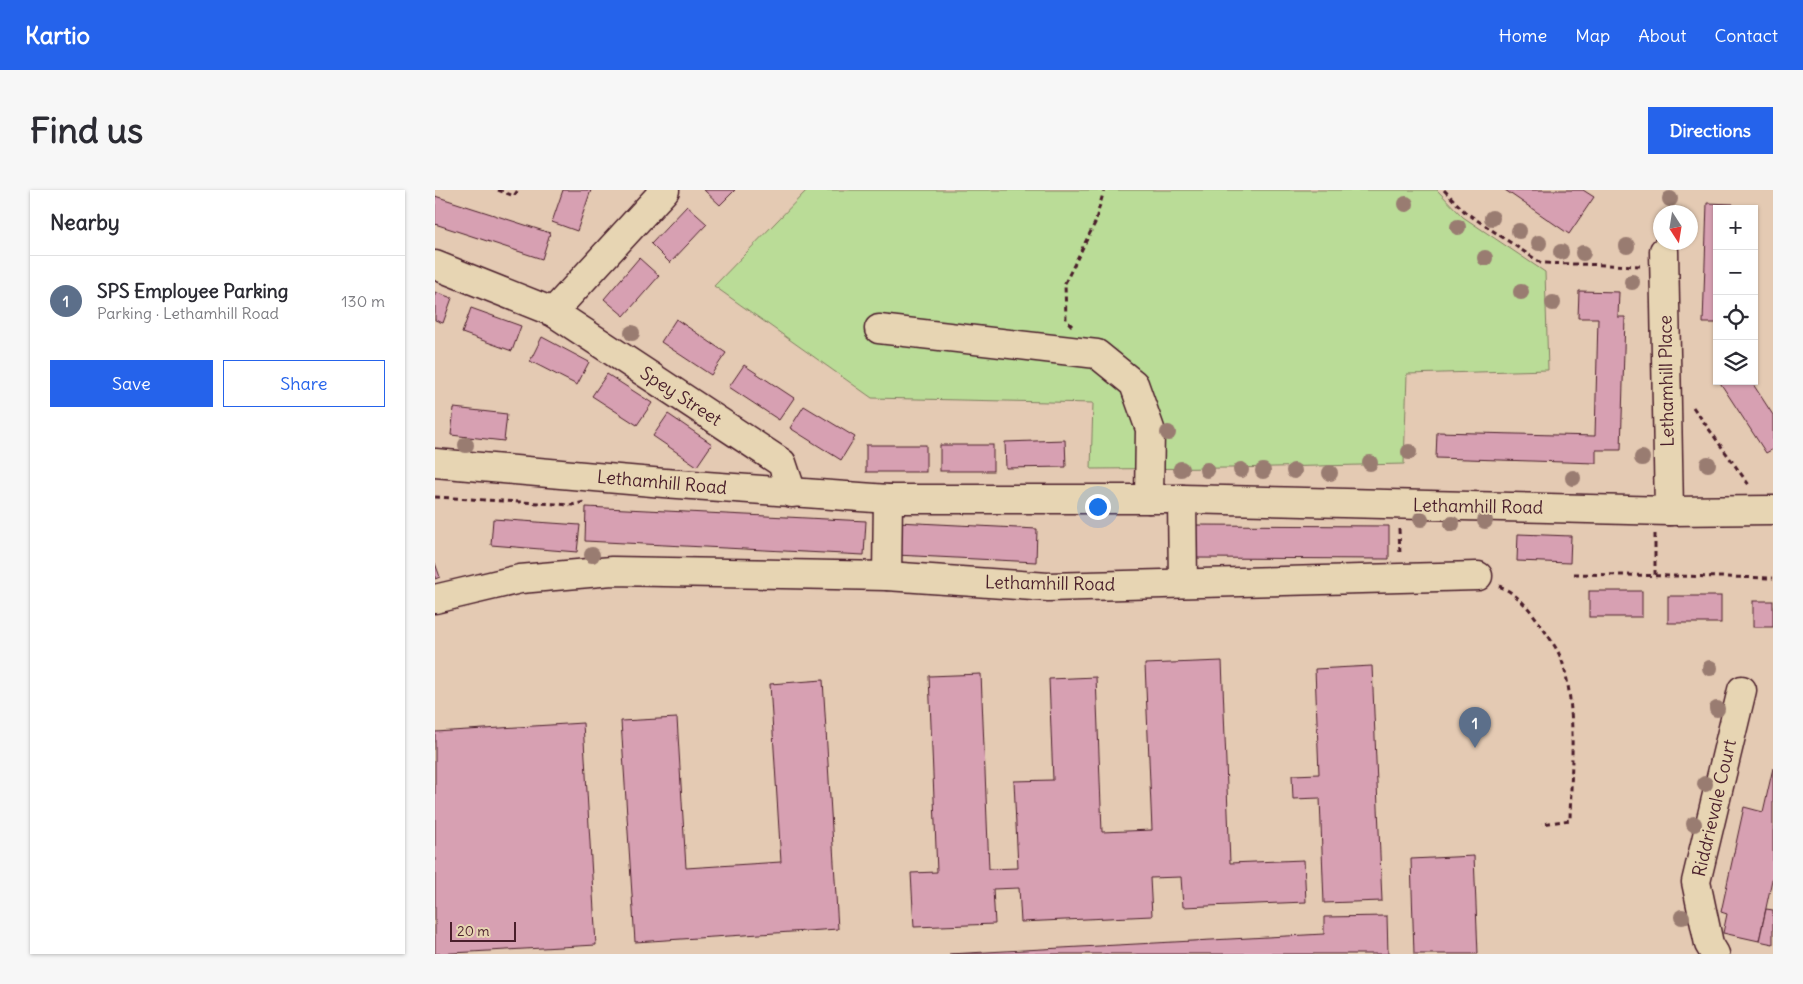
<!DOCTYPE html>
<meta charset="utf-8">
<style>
body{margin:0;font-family:Delius,sans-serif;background:#f7f7f7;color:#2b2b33}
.controls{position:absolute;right:15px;top:15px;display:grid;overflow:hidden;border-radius:0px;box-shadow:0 1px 4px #0004}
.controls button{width:45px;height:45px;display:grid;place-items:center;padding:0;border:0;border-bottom:1px solid #e1e1e2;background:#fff;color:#2b2b33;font:25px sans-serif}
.compass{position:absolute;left:1218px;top:15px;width:45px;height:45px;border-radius:50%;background:#fff;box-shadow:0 1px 4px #0004;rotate:168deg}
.scale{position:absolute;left:15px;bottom:12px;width:66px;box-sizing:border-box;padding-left:5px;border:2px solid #4a1f2b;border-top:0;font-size:14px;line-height:18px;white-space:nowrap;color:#4a1f2b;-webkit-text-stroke:4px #e7d5b3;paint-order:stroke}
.you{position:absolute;left:662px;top:316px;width:18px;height:18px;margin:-12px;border:4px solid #fff;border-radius:50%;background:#1a73e8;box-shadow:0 0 0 8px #1a73e833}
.badge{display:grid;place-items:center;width:32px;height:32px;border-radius:50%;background:#2563eb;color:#fff;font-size:16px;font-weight:700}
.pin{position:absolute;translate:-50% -41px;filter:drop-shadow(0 1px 2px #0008)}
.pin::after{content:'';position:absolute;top:26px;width:18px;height:15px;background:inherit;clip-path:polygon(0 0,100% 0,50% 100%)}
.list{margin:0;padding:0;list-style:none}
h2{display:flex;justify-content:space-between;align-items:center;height:65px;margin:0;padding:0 20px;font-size:21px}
h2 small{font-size:16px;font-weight:400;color:#7c7c81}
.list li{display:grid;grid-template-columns:32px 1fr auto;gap:15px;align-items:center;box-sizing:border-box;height:90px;padding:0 20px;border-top:1px solid #e1e1e2}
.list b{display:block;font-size:19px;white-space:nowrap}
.list p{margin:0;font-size:16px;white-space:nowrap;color:#7c7c81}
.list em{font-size:16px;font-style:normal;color:#7c7c81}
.actions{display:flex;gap:10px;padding:15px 20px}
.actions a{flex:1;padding:11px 0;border:1px solid #2563eb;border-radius:0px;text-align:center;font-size:18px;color:#2563eb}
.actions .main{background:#2563eb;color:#fff}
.icon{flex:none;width:28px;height:28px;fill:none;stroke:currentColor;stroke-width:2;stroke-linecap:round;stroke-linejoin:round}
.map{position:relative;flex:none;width:1338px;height:764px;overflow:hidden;border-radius:0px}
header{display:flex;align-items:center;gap:30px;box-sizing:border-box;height:70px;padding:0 25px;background:#2563eb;color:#fff}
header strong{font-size:24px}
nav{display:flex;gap:28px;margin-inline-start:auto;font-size:18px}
.intro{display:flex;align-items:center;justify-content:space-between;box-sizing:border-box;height:120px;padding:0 30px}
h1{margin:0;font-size:35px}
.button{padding:12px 22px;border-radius:0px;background:#2563eb;color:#fff;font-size:18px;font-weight:700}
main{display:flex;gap:30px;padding:0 30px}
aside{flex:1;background:#fff;border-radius:0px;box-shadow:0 1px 4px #0004}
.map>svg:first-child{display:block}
.green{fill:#badc97;stroke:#827e61}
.building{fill:#d7a0b2;stroke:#4a1f2b}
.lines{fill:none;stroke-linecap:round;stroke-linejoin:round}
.minor-casing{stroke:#4a1f2b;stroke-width:31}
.path{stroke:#4a1f2b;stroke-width:3;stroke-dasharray:5 4;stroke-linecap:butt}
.minor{stroke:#e7d5b3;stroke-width:28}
.tree{fill:#997b71}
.labels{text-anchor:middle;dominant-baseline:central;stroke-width:4;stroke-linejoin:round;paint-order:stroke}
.street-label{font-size:18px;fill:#4a1f2b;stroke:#e7d5b3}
</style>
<header>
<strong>Kartio</strong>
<nav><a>Home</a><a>Map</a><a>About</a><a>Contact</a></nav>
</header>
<div class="intro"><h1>Find us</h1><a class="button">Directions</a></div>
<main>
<aside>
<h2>Nearby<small></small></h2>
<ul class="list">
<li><span class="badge" style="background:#5c6f8a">1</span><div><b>SPS Employee Parking</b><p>Parking · Lethamhill Road</p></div><em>130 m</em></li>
</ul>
<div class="actions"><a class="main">Save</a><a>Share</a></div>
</aside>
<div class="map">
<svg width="1338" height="764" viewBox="0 0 1338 764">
<rect width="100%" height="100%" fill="#e4cab3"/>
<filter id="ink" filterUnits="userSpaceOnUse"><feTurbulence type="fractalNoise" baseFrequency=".02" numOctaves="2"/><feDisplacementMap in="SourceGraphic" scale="10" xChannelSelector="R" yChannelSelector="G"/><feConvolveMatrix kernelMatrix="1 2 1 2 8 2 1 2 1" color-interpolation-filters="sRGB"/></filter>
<g filter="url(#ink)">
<!-- green -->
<path class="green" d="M372,0h630l26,27 82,55 3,98 -141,4 -3,90 -172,4 -141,1 2,-66 -221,-5 -158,-112z"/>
<!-- building -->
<g class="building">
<path d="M128,0h28l-14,41 -25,-9z"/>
<path d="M269,0h31l-15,15z"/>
<path d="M1070,0h78l11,7 -25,37z"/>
<path d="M0,6l115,37 -8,26 -107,-35z"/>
<path d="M1272,13l26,1v5h-16v114h-14z"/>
<path d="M252,16l20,18 -37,39 -19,-19z"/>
<path d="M204,68l20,18 -35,40 -20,-17z"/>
<path d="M1144,101l40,1 -1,25h7l-4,133h-25v13l-160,-5 1,-26 158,4 3,-118h-20z"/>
<path d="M0,102l17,6 -9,25 -8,-3z"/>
<path d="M36,118l50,18 -9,25 -50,-18z"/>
<path d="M241,129l50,34 -15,22 -50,-33z"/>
<path d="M107,147l47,25 -12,23 -47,-24z"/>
<path d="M309,175l50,33 -15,22 -50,-33z"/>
<path d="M172,184l45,29 -15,22 -45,-29z"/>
<path d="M1284,191h32l22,34v34l-7,4z"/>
<path d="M369,216l51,31 -14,23 -51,-32z"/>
<path d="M19,218l53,6 -3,27 -53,-6z"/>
<path d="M233,224l44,30 -15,22 -44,-30z"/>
<path d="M630,250l1,27 -60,1 -1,-26z"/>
<rect x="431" y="255" width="60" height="27"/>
<rect x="505" y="255" width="53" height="26"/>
<path d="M151,317l280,14 -2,34 -279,-14z"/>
<path d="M58,329l87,6 -3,27 -86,-7z"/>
<path d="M463,332l139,7 -1,33 -140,-7z"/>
<path d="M760,335l194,1v33l-194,-1z"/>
<path d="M1083,344l53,2 -1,27 -53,-2z"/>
<path d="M0,373l5,14 -5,2z"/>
<rect x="1154" y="401" width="53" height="26"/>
<rect x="1233" y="406" width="53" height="27"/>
<rect x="1318" y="411" width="20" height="26"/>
<path d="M787,471l8,202 74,-3 2,42 -123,5 -2,-30 -31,1 2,38 -131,6 -2,-34 -26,1 2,35 -81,3 -3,-54 26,-1 -8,-196 52,-2 8,195 29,-1 -4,-87 39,-1 -4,-101 47,-2 6,155 50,-2 -7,-166z"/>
<path d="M937,476l10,235 -58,2 -4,-105 -27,1 -1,-24 27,-1 -4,-105z"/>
<path d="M388,490l15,249 -203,13 -14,-221 56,-3 9,150 95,-6 -11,-178z"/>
<path d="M148,533l13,222 -161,9v-222z"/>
<path d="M1338,578v107l-14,66 -36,-8 4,-19 -6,-2 23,-105 19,5z"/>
<path d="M1039,666l4,98h-64l-3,-95z"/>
<path d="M1331,719l7,1v34l-14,-3z"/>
<path d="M952,726l1,38h-439l375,-20v-17z"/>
</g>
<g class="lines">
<defs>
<g id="minor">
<path d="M1229,61l5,260"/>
<path d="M0,75l118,47 229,151 10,30"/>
<path d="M118,122l112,-122"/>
<path d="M444,139l218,25 37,30 16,45 -1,70"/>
<path d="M0,273l229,20 224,16h294l487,12 104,-1"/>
<path d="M747,309l1,84"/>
<path d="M452,386l1,-77"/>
<path d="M0,409l85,-20 92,-8 275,5 161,11 430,-11"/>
<path d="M1280,764l-6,-10 -13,-62 46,-192"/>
</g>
</defs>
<!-- minor casing -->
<use href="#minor" class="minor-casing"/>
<!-- path -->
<g class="path">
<path d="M63,0l16,6 4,-6"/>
<path d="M1009,0l21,22 76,51 100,3"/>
<path d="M637,136l-6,-6 -1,-37 30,-60 9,-33"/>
<path d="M1258,217l56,78"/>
<path d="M0,307l137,8 12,-3"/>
<path d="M964,339l1,26"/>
<path d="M1220,344v42"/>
<path d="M1139,384l199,4"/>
<path d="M1064,396c17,7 31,23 41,38 8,12 19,26 23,40 14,46 8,108 7,156l-28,4"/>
</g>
<!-- minor -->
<use href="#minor" class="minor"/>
</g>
<!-- trees -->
<g class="tree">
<circle cx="1235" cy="9" r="8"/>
<circle cx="971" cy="14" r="8"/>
<circle cx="1057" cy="28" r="8"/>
<circle cx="1023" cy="37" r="8"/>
<circle cx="1084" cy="41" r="8"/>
<circle cx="1104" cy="53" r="8"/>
<circle cx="1192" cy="56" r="8"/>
<circle cx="1126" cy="62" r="8"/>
<circle cx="1148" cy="63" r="8"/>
<circle cx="1050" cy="68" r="8"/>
<circle cx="1197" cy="92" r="8"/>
<circle cx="1086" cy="102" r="8"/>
<circle cx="1118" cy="113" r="8"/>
<circle cx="197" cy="143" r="8"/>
<circle cx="733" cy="243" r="8"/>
<circle cx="31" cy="255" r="8"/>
<circle cx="974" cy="262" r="8"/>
<circle cx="1207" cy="268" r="8"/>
<circle cx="935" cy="273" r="8"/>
<circle cx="1273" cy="274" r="8"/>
<circle cx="746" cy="279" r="8"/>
<circle cx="772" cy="280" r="8"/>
<circle cx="806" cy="280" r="8"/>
<circle cx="828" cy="281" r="8"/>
<circle cx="859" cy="281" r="8"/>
<circle cx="895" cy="283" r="8"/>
<circle cx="1138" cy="288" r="8"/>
<circle cx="986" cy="329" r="8"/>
<circle cx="1050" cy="331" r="8"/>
<circle cx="1017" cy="334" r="8"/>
<circle cx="157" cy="365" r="8"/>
<circle cx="1275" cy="478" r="8"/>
<circle cx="1282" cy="519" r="8"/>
<circle cx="1270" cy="594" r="8"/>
<circle cx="1259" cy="634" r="8"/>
<circle cx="1247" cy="727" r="8"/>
</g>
</g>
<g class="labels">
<!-- street labels -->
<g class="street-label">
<text transform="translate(1231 191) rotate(-91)">Lethamhill Place</text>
<text transform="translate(246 206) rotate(33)">Spey Street</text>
<text transform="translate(227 292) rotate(5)">Lethamhill Road</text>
<text transform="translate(1043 316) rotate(1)">Lethamhill Road</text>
<text transform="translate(615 393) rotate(1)">Lethamhill Road</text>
<text transform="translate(1279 618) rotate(-77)">Riddrievale Court</text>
</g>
</g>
</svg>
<div class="controls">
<button>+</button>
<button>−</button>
<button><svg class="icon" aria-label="locate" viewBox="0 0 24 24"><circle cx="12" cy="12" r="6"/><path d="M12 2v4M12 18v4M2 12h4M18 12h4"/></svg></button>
<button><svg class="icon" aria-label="layers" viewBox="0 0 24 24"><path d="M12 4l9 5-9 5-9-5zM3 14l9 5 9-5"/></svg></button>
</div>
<svg class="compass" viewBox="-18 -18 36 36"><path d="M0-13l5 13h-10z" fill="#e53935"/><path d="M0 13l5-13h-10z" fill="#7c7c81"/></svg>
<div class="scale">20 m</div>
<div class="you"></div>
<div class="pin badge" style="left:1040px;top:558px;background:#5c6f8a">1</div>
</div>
</main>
